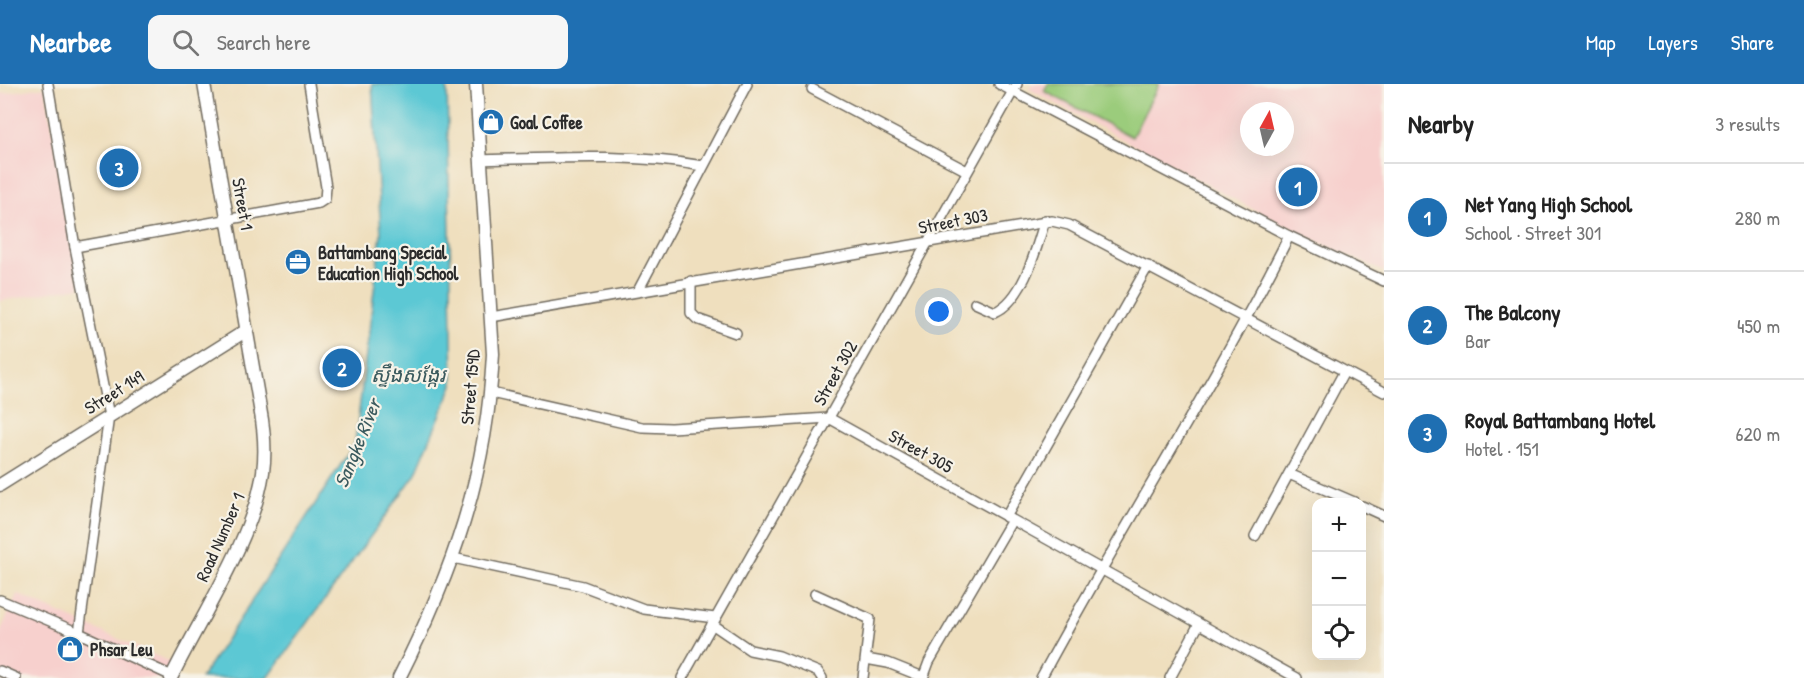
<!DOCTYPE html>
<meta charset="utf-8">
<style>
body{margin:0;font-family:"Patrick Hand","Noto Sans Khmer",sans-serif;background:#f6f6f6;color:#222}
.controls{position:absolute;right:18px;bottom:18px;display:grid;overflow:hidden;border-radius:12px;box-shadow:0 6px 24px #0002}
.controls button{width:54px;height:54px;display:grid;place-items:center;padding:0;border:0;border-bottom:2px solid #e0e0e0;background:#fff;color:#222;font:30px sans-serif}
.compass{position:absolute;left:1240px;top:18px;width:54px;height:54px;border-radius:50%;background:#fff;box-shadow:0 6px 24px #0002;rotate:8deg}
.you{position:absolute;left:939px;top:228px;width:21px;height:21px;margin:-15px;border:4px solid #fff;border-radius:50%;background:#1a73e8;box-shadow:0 0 0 9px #1a73e833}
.badge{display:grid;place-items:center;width:39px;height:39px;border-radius:50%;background:#1f6fb2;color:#fff;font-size:20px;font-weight:700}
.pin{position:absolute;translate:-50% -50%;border:3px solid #fff;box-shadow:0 2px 6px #0006}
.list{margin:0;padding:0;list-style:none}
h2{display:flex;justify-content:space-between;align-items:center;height:78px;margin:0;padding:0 24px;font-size:26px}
h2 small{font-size:20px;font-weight:400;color:#767676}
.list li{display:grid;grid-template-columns:39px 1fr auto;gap:18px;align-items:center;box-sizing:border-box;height:108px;padding:0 24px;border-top:2px solid #e0e0e0}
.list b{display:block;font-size:22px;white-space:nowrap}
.list p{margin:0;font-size:20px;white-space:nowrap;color:#767676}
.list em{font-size:20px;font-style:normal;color:#767676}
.icon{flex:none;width:33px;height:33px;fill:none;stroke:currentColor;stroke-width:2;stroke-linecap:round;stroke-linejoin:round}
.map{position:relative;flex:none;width:1384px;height:594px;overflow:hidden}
header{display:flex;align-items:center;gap:36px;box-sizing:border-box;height:84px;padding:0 30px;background:#1f6fb2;color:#fff}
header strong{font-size:28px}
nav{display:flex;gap:33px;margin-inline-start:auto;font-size:21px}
.search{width:420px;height:54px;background:#f6f6f6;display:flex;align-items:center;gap:15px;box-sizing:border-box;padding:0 21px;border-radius:12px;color:#767676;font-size:22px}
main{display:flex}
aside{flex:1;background:#fff}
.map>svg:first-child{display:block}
.built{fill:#f7d0cd;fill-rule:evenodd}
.grass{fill:#9bcc7c;stroke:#637c54;stroke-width:1.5}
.water{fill:#5cc8d4;stroke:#447a80;stroke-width:1.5}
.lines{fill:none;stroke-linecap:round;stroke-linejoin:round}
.minor-casing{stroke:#706a5e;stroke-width:12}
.tertiary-casing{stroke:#706a5e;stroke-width:15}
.minor{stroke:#fff;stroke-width:9}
.tertiary{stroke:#fff;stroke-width:12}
.labels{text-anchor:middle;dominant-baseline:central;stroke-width:4.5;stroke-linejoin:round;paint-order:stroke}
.poi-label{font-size:18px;font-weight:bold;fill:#2b2b2b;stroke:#f7f3e8;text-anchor:start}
.street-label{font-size:18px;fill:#2b2b2b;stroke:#f7f3e8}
.water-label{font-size:20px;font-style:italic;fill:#3a5a5e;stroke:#f7f3e8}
</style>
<header>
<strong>Nearbee</strong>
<div class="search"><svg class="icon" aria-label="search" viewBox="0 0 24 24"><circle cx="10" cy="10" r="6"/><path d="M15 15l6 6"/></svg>Search here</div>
<nav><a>Map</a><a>Layers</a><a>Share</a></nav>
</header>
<main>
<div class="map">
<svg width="1384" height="594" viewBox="0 0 1384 594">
<rect width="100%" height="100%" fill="#f7f3e8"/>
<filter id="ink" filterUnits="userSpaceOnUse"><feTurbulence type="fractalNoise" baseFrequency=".0167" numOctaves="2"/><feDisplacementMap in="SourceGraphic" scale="12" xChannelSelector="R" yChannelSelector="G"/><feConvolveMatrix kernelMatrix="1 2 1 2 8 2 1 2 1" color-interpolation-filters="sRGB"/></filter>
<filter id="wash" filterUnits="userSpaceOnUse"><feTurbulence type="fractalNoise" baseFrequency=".008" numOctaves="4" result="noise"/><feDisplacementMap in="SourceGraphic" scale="24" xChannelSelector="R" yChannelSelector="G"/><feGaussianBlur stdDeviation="1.35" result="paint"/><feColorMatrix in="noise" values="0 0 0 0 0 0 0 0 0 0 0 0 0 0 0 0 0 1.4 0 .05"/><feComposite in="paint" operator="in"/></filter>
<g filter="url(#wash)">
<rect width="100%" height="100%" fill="#efdfbe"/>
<!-- built -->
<g class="built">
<path d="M1032,0h352v188l-98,-45 -257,-138zM1249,27h36v36h-36z"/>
<path d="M45,3l36,200 -81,14v-207z"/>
<path d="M17,510l160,71 -5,13h-172v-46z"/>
</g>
<!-- grass -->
<path class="grass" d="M1048,0h111l-27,53 -88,-46z"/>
<!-- water -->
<path class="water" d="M372,0h75l6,301 -38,90 -147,203h-67l154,-235 26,-209z"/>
</g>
<g filter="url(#ink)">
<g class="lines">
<defs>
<g id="minor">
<path d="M48,0l27,163 34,169 -30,217"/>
<path d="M999,0l290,152 95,45"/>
<path d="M812,5l155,82"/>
<path d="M480,76c74,-2 150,-7 223,6"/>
<path d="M75,163l244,-44 6,-4 1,-12 -17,-103"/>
<path d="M691,197v32l6,6 39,14"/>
<path d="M639,205l108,-205"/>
<path d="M975,219l20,9c29,-13 41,-63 50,-92"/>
<path d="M491,233l561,-96 17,4 315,167"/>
<path d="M491,309l151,34 29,1 158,-10 468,260"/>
<path d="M1289,390l65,28"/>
<path d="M1362,422l22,10"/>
<path d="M1006,433l142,-251"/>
<path d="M1255,452l89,-164"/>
<path d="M453,474l130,28 61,23 71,9"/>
<path d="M815,510l55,25 -7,59"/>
<path d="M0,516l79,33 93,43"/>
<path d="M712,540l38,26 29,6 39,16 4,6"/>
<path d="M866,575l22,4 35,14"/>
<path d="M0,587l16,7"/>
<path d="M682,594l335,-594"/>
<path d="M923,594l6,-16 83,-142"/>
<path d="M1041,594c80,-149 172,-291 248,-442"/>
<path d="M1170,594l29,-54"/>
</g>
<g id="tertiary">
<path d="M0,401l247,-155"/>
<path d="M171,594c29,-60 83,-141 92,-206 3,-22 1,-43 -3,-64l-56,-324"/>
<path d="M399,594c54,-107 88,-203 94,-324l-17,-270"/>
</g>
</defs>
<!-- minor casing -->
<use href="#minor" class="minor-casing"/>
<!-- tertiary casing -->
<use href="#tertiary" class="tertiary-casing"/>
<!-- minor -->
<use href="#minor" class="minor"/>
<!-- tertiary -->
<use href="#tertiary" class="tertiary"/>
</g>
</g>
<!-- icons -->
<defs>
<symbol id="shop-disc" viewBox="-11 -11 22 22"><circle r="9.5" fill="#1f6fb2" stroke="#f7f3e8"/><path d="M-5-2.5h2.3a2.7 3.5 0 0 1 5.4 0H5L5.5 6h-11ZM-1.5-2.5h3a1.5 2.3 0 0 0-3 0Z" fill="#fff"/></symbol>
<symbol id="office-disc" viewBox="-11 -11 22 22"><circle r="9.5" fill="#1f6fb2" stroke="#f7f3e8"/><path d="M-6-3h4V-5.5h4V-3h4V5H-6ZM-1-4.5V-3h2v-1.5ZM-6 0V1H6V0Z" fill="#fff"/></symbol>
</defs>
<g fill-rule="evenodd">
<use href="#shop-disc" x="476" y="23" width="30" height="30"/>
<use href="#office-disc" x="283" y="163" width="30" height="30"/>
<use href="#shop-disc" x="55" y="550" width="30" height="30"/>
</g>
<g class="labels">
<!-- poi labels -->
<g class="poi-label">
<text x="510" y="38">Goal Coffee</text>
<text x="318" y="168">Battambang Special<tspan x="318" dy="21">Education High School</tspan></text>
<text x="90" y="565">Phsar Leu</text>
</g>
<!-- street labels -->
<g class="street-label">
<text transform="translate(243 120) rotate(80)">Street 1</text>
<text transform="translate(953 137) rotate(-11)">Street 303</text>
<text transform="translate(835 289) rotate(-61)">Street 302</text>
<text transform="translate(470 303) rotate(-85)">Street 159D</text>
<text transform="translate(114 308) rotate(-32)">Street 149</text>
<text transform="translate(921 367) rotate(29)">Street 305</text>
<text transform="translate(220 453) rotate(-66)">Road Number 1</text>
</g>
<!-- water labels -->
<g class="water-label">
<text x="408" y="290">ស្ទឹងសង្កែរ</text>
<text transform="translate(357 359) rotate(-68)">Sangke River</text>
</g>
</g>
</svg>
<div class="controls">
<button>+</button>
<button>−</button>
<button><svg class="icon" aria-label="locate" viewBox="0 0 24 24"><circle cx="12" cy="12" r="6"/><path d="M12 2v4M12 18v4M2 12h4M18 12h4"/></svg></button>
</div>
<svg class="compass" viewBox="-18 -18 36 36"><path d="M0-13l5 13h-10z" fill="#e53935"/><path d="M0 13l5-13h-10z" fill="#767676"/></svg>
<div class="you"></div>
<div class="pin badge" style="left:1298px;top:103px">1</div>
<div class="pin badge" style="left:342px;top:284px">2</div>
<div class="pin badge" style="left:119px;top:84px">3</div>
</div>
<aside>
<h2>Nearby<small>3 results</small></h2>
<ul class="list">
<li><span class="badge">1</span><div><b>Net Yang High School</b><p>School · Street 301</p></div><em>280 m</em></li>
<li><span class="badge">2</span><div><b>The Balcony</b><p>Bar</p></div><em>450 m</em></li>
<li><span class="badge">3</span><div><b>Royal Battambang Hotel</b><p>Hotel · 151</p></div><em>620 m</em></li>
</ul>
</aside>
</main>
